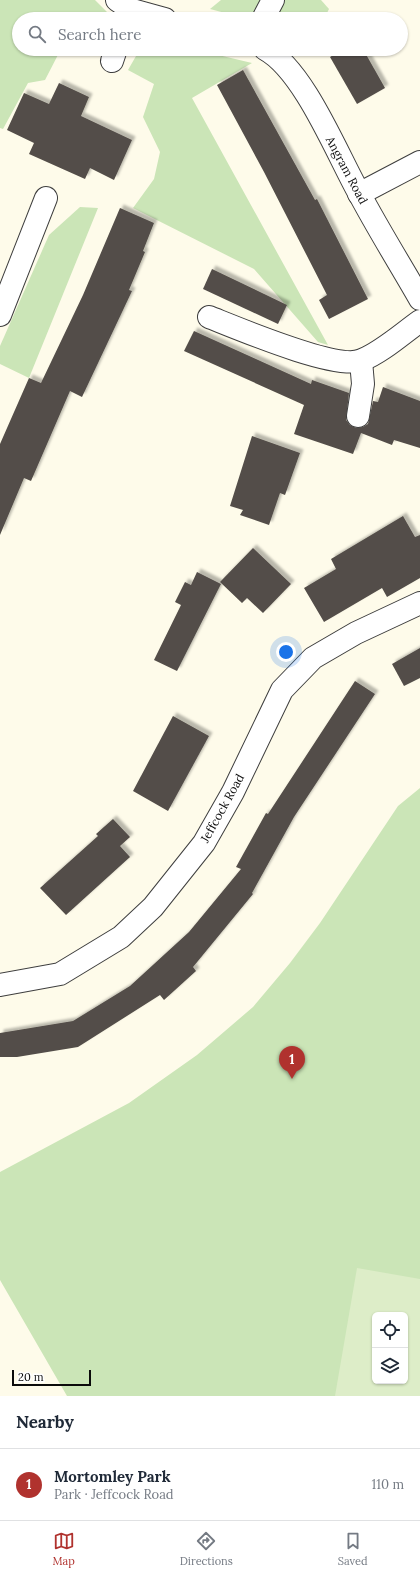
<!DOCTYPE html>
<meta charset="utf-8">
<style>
body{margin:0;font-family:Lora,serif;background:#f6f6f7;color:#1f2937}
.controls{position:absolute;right:12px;bottom:12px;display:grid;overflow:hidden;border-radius:6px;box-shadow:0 1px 3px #0004}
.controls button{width:36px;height:36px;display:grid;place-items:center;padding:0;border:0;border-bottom:1px solid #e0e1e3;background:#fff;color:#1f2937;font:20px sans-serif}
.scale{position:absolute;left:12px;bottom:10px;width:79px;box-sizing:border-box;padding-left:4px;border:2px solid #0b0b0b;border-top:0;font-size:11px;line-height:14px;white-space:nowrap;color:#0b0b0b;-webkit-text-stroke:3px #fff;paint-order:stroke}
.you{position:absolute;left:286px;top:652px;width:14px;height:14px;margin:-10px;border:3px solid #fff;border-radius:50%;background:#1a73e8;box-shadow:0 0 0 6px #1a73e833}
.badge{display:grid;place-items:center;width:26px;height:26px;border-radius:50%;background:#b0322e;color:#fff;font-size:13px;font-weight:700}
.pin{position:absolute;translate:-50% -33px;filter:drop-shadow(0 1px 2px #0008)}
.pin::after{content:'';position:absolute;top:21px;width:14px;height:12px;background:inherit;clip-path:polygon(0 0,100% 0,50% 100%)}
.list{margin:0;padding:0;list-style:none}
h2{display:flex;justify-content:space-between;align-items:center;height:52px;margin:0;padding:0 16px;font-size:17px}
h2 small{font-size:13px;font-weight:400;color:#747a83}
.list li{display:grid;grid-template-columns:26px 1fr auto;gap:12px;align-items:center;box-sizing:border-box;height:72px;padding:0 16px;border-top:1px solid #e0e1e3}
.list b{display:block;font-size:15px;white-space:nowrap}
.list p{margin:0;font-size:13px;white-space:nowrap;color:#747a83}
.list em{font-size:13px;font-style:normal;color:#747a83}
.icon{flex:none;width:22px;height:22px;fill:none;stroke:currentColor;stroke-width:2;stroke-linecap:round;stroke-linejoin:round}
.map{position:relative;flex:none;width:420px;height:1396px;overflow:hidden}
.search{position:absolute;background:#fff;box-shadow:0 1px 3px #0004;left:12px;right:12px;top:12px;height:44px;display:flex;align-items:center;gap:10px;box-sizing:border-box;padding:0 14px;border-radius:22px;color:#747a83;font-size:15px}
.sheet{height:124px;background:#fff}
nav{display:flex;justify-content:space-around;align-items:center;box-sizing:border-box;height:56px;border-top:1px solid #e0e1e3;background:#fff;font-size:11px;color:#747a83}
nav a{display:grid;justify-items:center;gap:2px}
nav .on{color:#b0322e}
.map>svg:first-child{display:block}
.green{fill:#cbe5b7;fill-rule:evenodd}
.pitch{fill:#ddedc8;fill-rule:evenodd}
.building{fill:#534d48;filter:url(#shadow)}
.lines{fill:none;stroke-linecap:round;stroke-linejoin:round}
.minor-casing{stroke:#3e3e3e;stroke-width:24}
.minor{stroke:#fff;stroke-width:22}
.labels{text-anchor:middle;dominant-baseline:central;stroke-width:4;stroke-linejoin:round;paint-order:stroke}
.street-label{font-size:12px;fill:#0b0b0b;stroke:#fff}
</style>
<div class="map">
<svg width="420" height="1396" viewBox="0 0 420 1396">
<defs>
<filter id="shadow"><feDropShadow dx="3.5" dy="-3.5" stdDeviation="1" flood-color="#0004"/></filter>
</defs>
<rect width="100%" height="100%" fill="#fefbea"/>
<!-- green -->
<g class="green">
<path d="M0,0h95l19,19h-95v30h42l-16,31 -17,3 -25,46 -3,-1z"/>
<path d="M221,0h100l8,9 -5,10h-76l-38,-10z"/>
<path d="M140,49h53l59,14 -60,35 136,247 -10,-3 -64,-73 -121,-61 21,-29 6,-27 -17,-35 11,-33 -26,-14z"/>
<path d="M80,207l18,1 -69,170 -29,-14v-18l49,-111z"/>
<path d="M420,788v608h-353l-67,-116v-108l129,-69 68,-48 56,-48 37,-44 30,-40 78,-117zM375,1315h30v66h-30z"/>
</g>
<!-- pitch -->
<path class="pitch" d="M357,1268l63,11v117h-85zM375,1315h30v66h-30z"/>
<!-- building -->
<g class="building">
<path d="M343,49h20l22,39 -28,16 -27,-47z"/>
<path d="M243,70l72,130 2,-1 51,100 -39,20 -10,-19 8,-5 -63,-123 -47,-87z"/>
<path d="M59,83l30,14 -8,19 51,24 -18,40 -24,-12 -5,11 -56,-25 5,-11 -27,-13 17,-37 25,11z"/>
<path d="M120,208l34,15 -11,28 2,1 -16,38 3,1 -50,106 -12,-6 -39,90 -7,-3 -24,57v-91l29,-66 12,5 42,-88z"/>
<path d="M212,269l75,36 -9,19 -75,-35z"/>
<path d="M194,331l117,53 1,-4 37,13 -3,27 4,5 6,3 7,-1 5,-3 5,-23 5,1 5,-15 37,14v47l-26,-8 -2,5 -31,-12 -8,21 -59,-20 10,-29 -120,-54z"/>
<path d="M252,436l48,17 -15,42 -5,-2 -11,32 -29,-10 3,-5 -13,-4z"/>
<path d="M403,516l12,21 5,-2v43l-33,19 -5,-9 -58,34 -20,-34 32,-19 -5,-10z"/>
<path d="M253,548l38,36 -28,29 -16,-15 -5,5 -22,-21z"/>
<path d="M197,572l24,12 -44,87 -23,-11 27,-55 -6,-3 10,-20 6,3z"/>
<path d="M420,648v30l-16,8 -12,-22z"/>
<path d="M355,681l20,13 -81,123 -42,76 1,1 -60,73 3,4 -32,29 -4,-5 -82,52 -61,10h-17v-24l73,-12 57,-35 59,-54 52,-63 -5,-2 30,-54 2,1z"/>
<path d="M173,716l36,20 -41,75 -35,-20z"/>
<path d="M113,819l17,18 -10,9 10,11 -64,58 -26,-27 58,-52 -2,-2z"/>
</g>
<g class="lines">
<defs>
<g id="minor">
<path d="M117,0l15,10 33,9"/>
<path d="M263,19l10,-19"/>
<path d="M265,49c39,21 72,105 94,144 19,36 41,71 61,106"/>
<path d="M112,61l4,-12"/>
<path d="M359,194l61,-32"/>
<path d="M0,315l46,-117"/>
<path d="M209,317c28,11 129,54 153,43 20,-8 41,-27 58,-39"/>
<path d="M358,416l5,-32 -2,-23"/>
<path d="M0,985l60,-11 61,-37 32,-30 51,-64 29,-51 49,-102 31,-32 43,-25 64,-30"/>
</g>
</defs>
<!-- minor casing -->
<use href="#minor" class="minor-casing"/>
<!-- minor -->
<use href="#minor" class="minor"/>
</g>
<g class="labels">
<!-- street labels -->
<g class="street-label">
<text transform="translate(347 170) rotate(62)">Angram Road</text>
<text transform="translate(222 808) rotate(-61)">Jeffcock Road</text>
</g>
</g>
</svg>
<div class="controls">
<button><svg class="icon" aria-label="locate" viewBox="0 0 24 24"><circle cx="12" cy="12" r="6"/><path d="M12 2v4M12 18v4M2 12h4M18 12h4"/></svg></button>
<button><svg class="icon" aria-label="layers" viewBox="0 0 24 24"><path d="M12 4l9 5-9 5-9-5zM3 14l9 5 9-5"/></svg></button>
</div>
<div class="scale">20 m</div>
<div class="you"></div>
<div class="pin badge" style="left:292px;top:1079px">1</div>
<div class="search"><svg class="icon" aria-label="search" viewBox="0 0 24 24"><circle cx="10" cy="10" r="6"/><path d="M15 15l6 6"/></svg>Search here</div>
</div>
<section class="sheet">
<h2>Nearby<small></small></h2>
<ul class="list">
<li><span class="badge">1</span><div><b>Mortomley Park</b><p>Park · Jeffcock Road</p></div><em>110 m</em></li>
</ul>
</section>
<nav>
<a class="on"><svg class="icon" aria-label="map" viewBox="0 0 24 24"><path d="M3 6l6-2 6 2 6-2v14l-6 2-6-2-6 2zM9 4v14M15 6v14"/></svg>Map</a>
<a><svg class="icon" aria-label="directions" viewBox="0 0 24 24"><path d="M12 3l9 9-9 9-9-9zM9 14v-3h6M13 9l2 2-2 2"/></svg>Directions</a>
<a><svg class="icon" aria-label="saved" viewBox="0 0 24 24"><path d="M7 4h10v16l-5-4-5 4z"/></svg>Saved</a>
</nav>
